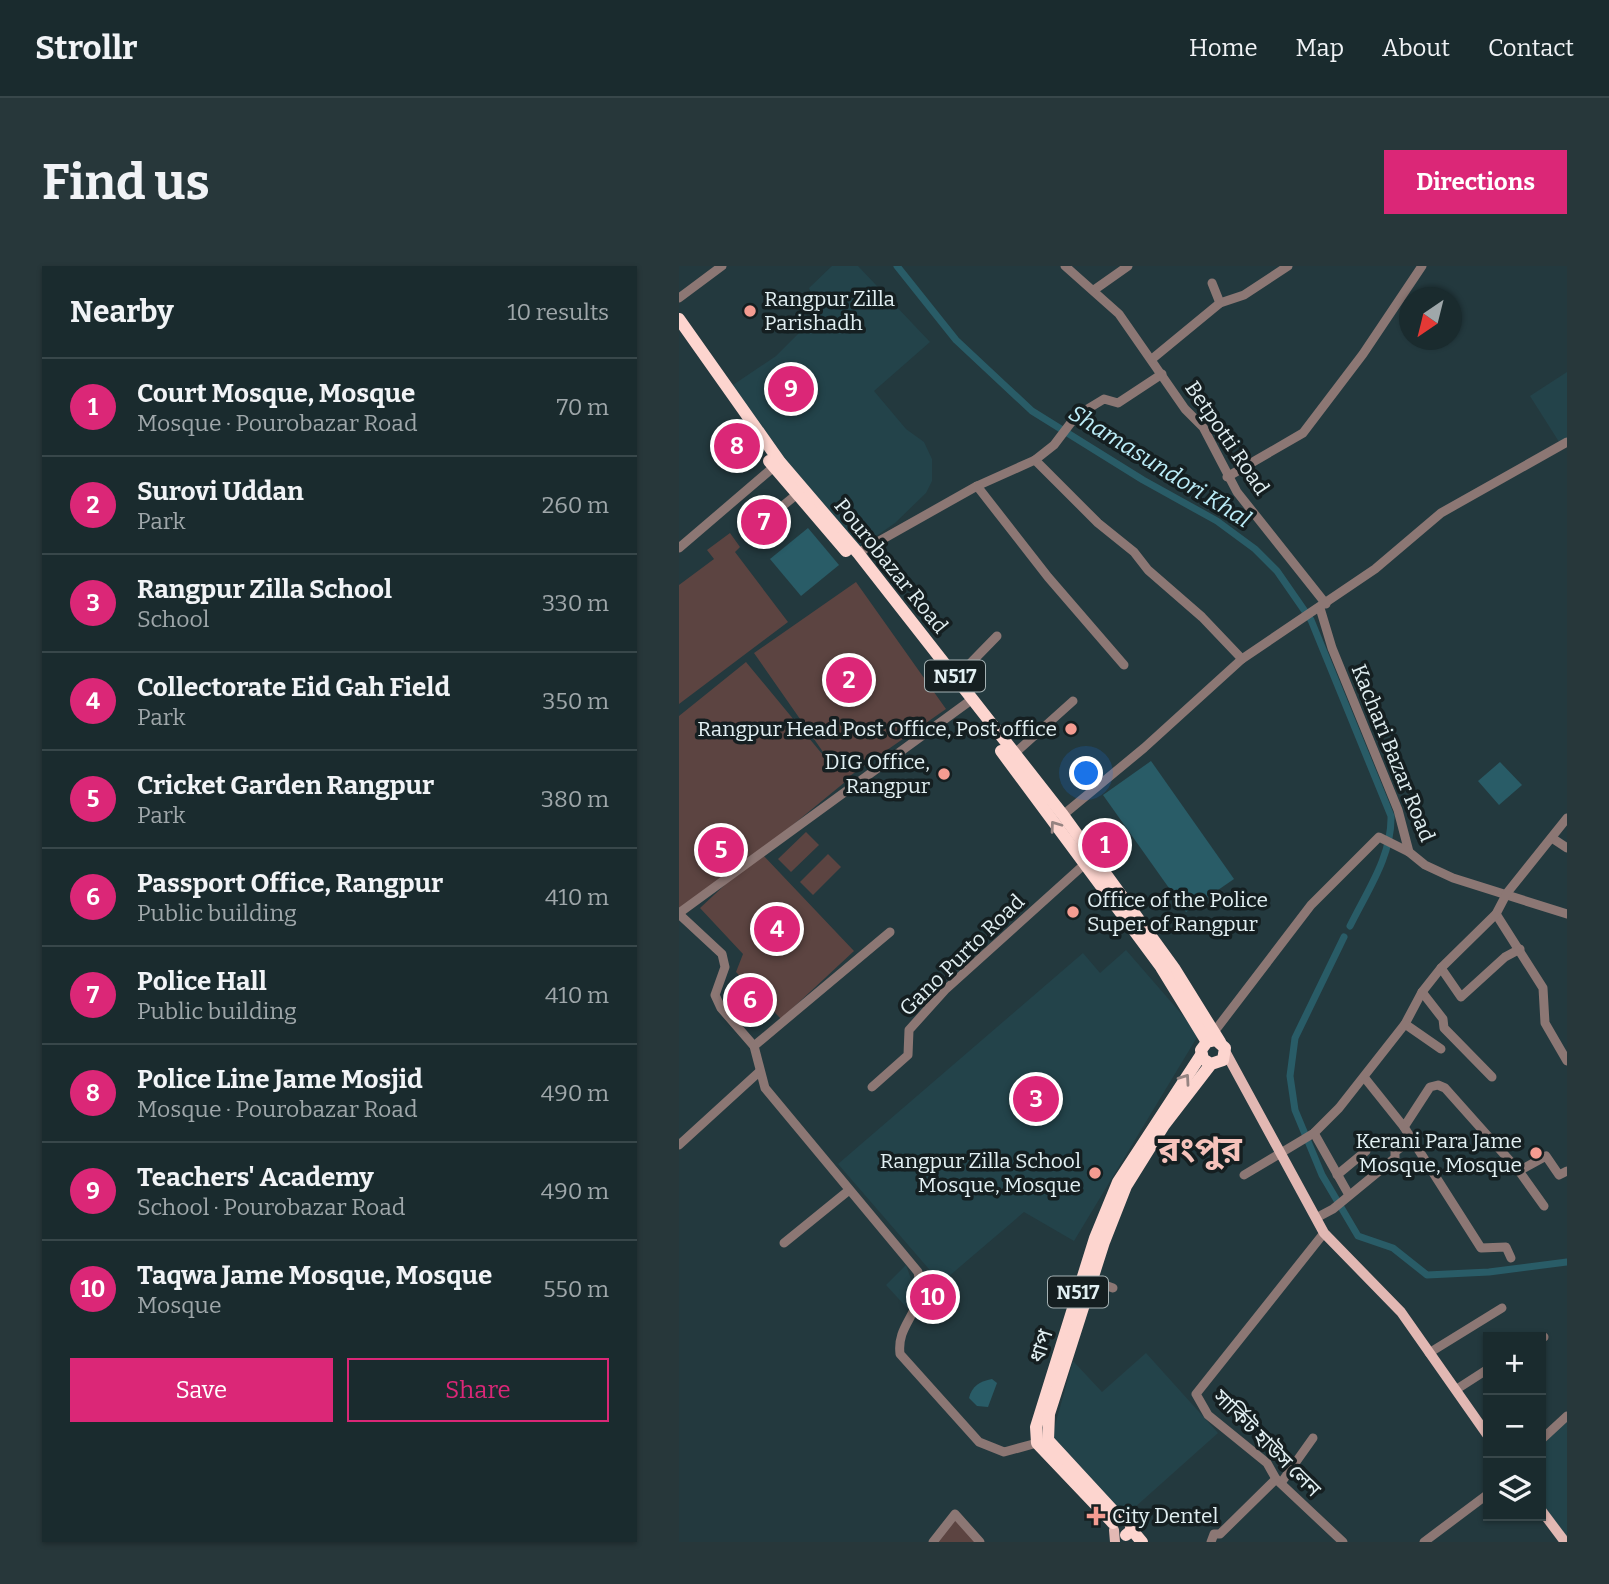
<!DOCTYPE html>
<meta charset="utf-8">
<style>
body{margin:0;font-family:Bitter,"Noto Sans Bengali",serif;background:#27373a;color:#f1f3f6}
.controls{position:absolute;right:21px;bottom:21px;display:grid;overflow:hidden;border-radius:0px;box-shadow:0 2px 5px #0004}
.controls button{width:63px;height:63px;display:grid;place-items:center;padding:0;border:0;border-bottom:2px solid #38474a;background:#1a2b2e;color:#f1f3f6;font:35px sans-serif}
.compass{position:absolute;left:720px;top:21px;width:63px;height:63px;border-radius:50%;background:#1a2b2e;box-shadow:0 2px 5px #0004;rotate:215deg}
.you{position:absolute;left:408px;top:508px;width:24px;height:24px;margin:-18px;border:5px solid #fff;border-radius:50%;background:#1a73e8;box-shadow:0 0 0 10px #1a73e833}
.badge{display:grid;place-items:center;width:46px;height:46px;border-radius:50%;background:#db2777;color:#fff;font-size:23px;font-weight:700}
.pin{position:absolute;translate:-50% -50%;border:4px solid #fff;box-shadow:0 2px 7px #0006}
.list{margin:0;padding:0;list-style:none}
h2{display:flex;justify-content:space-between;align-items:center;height:91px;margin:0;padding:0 28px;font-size:30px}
h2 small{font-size:23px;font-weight:400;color:#9fa7aa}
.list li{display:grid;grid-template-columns:46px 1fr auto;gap:21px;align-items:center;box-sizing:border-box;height:98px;padding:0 28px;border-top:2px solid #38474a}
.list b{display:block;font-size:26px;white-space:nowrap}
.list p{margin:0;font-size:23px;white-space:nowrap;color:#9fa7aa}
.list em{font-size:23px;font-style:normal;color:#9fa7aa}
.actions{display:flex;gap:14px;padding:21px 28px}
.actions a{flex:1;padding:16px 0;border:2px solid #db2777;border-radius:0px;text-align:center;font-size:24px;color:#db2777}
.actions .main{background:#db2777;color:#fff}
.icon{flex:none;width:38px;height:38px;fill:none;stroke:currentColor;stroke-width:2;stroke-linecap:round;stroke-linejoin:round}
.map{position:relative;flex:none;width:888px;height:1276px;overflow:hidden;border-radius:0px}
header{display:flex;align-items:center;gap:42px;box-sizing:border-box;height:98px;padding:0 35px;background:#1a2b2e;border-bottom:2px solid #38474a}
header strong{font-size:33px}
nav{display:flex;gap:38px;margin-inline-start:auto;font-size:24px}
.intro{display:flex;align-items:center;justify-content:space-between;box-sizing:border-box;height:168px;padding:0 42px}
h1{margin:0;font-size:49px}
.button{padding:18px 32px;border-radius:0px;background:#db2777;color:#fff;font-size:24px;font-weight:700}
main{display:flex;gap:42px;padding:0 42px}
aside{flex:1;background:#1a2b2e;border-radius:0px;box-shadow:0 2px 5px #0004}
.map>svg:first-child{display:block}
.built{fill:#23434a}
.green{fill:#5c4441}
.water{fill:#295c67}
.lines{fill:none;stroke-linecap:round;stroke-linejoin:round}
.canal{stroke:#295c67;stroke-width:7}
.minor{stroke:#8c7774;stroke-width:9}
.major{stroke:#e2b8b3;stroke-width:10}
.highway{stroke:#fdd5cf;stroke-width:12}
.oneway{stroke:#958381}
.poi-dot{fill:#f59c91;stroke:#151f21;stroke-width:2.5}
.labels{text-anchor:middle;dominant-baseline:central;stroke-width:7;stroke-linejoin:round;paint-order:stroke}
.shield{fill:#151f21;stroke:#a4b1b3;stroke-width:2}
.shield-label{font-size:19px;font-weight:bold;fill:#e1eff2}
.poi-label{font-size:21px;fill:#e1eff2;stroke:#151f21;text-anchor:end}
.street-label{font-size:21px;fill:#e1eff2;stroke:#151f21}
.water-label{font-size:23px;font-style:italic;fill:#bcedf8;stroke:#151f21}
.town-label{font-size:35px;font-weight:bold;fill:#f5c2bb;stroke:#151f21}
</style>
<header>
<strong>Strollr</strong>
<nav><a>Home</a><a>Map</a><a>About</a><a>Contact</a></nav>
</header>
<div class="intro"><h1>Find us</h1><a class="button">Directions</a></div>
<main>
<aside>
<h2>Nearby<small>10 results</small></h2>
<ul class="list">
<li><span class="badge">1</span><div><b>Court Mosque, Mosque</b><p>Mosque · Pourobazar Road</p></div><em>70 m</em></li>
<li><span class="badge">2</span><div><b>Surovi Uddan</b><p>Park</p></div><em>260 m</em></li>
<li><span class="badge">3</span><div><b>Rangpur Zilla School</b><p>School</p></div><em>330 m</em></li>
<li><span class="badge">4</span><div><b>Collectorate Eid Gah Field</b><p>Park</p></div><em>350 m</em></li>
<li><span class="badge">5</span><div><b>Cricket Garden Rangpur</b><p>Park</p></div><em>380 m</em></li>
<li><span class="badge">6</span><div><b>Passport Office, Rangpur</b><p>Public building</p></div><em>410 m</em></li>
<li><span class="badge">7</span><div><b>Police Hall</b><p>Public building</p></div><em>410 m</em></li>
<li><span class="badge">8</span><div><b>Police Line Jame Mosjid</b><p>Mosque · Pourobazar Road</p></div><em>490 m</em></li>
<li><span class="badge">9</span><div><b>Teachers' Academy</b><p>School · Pourobazar Road</p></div><em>490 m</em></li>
<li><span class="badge">10</span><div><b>Taqwa Jame Mosque, Mosque</b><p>Mosque</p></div><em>550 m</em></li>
</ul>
<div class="actions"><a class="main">Save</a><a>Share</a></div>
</aside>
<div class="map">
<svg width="888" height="1276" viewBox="0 0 888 1276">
<rect width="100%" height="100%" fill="#23393e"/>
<!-- built -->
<g class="built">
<path d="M153,0h26l72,76 -56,49 32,38 18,13 8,17v22l-6,12 -31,30 -36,25 -88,-87 -47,-70 52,-35 38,-38 3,-8 -8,-22z"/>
<path d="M888,106v70l-6,3 -31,-49z"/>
<path d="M447,684l73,84 -125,207 -50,-29 -83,71 -103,-119 245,-211 17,20z"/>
<path d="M227,999l8,22 -6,22 -22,-24z"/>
<path d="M467,1087l72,80 -93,83 -73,-80 21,-75 29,31z"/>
<path d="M888,1152v121l-26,-33v-64z"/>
</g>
<!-- green -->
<g class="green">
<path d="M51,267l10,14 -5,5 53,70 -109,82v-119l35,-26 -7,-9z"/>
<path d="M177,316l90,127 -102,71 1,2 -85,70 94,99 -73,68 -45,-47 7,-18 -43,-46 44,-41 -65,50v-201l67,-54 91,110 -83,-119z"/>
<path d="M127,566l13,13 -28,27 -13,-13z"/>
<path d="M149,588l13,13 -28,28 -13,-13z"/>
<path d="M276,1254l21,22h-41z"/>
</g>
<!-- water -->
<g class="water">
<path d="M129,262l31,37 -38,31 -31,-37z"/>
<path d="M472,495l83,118 -48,33 -83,-117z"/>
<path d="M821,496l22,23 -23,20 -21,-24z"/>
<path d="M313,1113l5,4 -9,24 -11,-1 -8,-8c3,-12 11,-17 23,-19z"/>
</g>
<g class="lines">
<!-- canal -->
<g class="canal">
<path d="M218,0l59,74 76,71 111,69 74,41 38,28 22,22 34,49 80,196c1,40 -24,75 -41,110"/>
<path d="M665,671l-49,101 -5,38 5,34 27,65 36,61 35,12 34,27 62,-3 78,-10"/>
</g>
<!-- minor -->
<g class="minor">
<path d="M386,0l54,48 66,95 18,18 34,65 89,112"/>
<path d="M533,17l8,20"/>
<path d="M415,24l34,-24"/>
<path d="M0,32l43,-32"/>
<path d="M473,93l68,-56 24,-8 44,-29"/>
<path d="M356,194l63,63 36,29 14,18 54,47 40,42"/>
<path d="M548,211l76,-44 60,-79 59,-88"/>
<path d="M298,220l71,91 76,88"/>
<path d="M90,251l27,-22"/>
<path d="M0,282l97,-83"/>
<path d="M179,287l119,-67 58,-26 19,-15 22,-29 28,-17 14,4 44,-29"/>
<path d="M641,342l12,40 66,162 11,42 16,13 28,13 114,36"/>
<path d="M278,411l40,-41"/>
<path d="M335,488l59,-53"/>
<path d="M384,549l81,-67 98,-89 133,-90 66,-56 126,-71"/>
<path d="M873,572l15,10"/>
<path d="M0,647l288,-210"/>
<path d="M0,648l43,40 3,13 -10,28 6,13 33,38 11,42 153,184c9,41 -22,49 -18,82l79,88 25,10 33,-9"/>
<path d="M817,648l47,74 2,35 22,38"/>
<path d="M762,702l20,29 44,-40 15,-8"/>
<path d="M743,726l21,27 1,9 48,49"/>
<path d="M726,758l36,25"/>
<path d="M535,766l97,-127 68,-68 30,15"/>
<path d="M75,780l136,-114"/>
<path d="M685,811l40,50 26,-40 8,-2 7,3 74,83 25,35"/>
<path d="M193,821l36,-32 1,-25 36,-40 142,-128"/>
<path d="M725,861l77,121 25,-1 5,11"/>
<path d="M635,867l35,62"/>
<path d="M0,879l80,-73"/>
<path d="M840,905l27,-15 13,19 8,-4"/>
<path d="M565,909l70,-42 25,-25 66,-84 17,-32 19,-24 55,-54 11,-21 60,-75"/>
<path d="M658,909l29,-24"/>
<path d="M637,952l17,-9 62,-51v-6l17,-14"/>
<path d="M645,967l-128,161 12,21 59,48 9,16 67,63"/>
<path d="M105,977l64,-52"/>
<path d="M409,1013l25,9"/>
<path d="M862,1073l3,-2"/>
<path d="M750,1087l73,-45"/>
<path d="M778,1123l31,-20"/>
<path d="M862,1174l26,-24"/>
<path d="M602,1217l32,-45"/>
<path d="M254,1276l22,-28 25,28"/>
<path d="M532,1276l3,-8h6l56,-55"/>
<path d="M745,1276l64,-48"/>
</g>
<!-- major -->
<g class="major">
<path d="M547,787l98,180 77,79 87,124"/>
<path d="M862,1244l24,32"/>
<path d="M435,1264l1,12"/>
</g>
<!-- highway -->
<g class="highway">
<path d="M0,53l101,143 78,91 205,262 111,153 46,74"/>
<path d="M90,195l77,90"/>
<path d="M322,485l160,216 46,75"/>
<path d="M434,1257l-76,-80 -1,-16 59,-189 23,-56 83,-127"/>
<path d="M453,1264l10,12"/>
<path d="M447,1269l6,-5 -3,-11 -10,-2 -71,-77 1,-26 55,-172 22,-56 38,-61 47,-61 12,-4 2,-12 -9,-8 -9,2 -6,8 2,9 8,5"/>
</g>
</g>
<!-- one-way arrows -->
<defs><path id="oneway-chevron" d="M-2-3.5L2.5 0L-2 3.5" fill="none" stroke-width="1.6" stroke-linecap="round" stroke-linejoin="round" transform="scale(1.75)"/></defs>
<g class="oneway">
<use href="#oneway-chevron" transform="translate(376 560) rotate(-126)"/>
<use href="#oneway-chevron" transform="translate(506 813) rotate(-55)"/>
</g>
<!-- markers -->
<g class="poi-dot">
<circle cx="71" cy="45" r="7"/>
<circle cx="392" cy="463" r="7"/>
<circle cx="265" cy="508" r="7"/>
<circle cx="394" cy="646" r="7"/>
<circle cx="857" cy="887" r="7"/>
<circle cx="416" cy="907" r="7"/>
<path d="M413.5 1239.5h7v7h7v7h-7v7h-7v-7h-7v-7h7z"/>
</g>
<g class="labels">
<!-- shield labels -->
<g class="shield">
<rect x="246" y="394.5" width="60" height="31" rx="5"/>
<rect x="369" y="1010.5" width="60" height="31" rx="5"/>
</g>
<g class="shield-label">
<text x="276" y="410">N517</text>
<text x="399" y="1026">N517</text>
</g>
<!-- poi labels -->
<g class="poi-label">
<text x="85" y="33" text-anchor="start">Rangpur Zilla<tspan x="85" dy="24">Parishadh</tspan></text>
<text x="378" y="463">Rangpur Head Post Office, Post office</text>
<text x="251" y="496">DIG Office,<tspan x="251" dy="24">Rangpur</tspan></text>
<text x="408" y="634" text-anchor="start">Office of the Police<tspan x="408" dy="24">Super of Rangpur</tspan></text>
<text x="843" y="875">Kerani Para Jame<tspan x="843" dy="24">Mosque, Mosque</tspan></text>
<text x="402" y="895">Rangpur Zilla School<tspan x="402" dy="24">Mosque, Mosque</tspan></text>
<text x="433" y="1250" text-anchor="start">City Dentel</text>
</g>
<!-- street labels -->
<g class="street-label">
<text transform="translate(548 172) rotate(56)">Betpotti Road</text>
<text transform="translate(212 300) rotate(51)">Pourobazar Road</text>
<text transform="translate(714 487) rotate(68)">Kachari Bazar Road</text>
<text transform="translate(283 689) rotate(-44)">Gano Purto Road</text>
<text transform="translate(362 1080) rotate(-72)">ধাপ</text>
<text transform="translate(588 1177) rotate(45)">সার্কিট হাউস লেন</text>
</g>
<!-- water labels -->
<g class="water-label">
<text transform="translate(481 200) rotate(32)">Shamasundori Khal</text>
</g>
<!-- town labels -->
<g class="town-label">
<text x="521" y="883">রংপুর</text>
</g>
</g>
</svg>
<div class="controls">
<button>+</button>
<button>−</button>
<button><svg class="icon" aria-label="layers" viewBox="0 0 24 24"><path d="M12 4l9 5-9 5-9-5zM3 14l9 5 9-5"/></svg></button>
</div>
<svg class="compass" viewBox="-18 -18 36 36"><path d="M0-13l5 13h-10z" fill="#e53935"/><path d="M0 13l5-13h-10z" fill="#9fa7aa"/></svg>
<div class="you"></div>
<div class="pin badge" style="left:426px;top:579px">1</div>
<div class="pin badge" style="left:170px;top:414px">2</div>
<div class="pin badge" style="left:357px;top:833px">3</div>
<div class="pin badge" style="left:98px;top:663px">4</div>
<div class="pin badge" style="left:42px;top:584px">5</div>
<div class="pin badge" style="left:71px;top:734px">6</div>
<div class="pin badge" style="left:85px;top:256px">7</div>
<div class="pin badge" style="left:58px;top:180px">8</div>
<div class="pin badge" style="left:112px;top:123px">9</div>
<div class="pin badge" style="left:254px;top:1031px">10</div>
</div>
</main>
